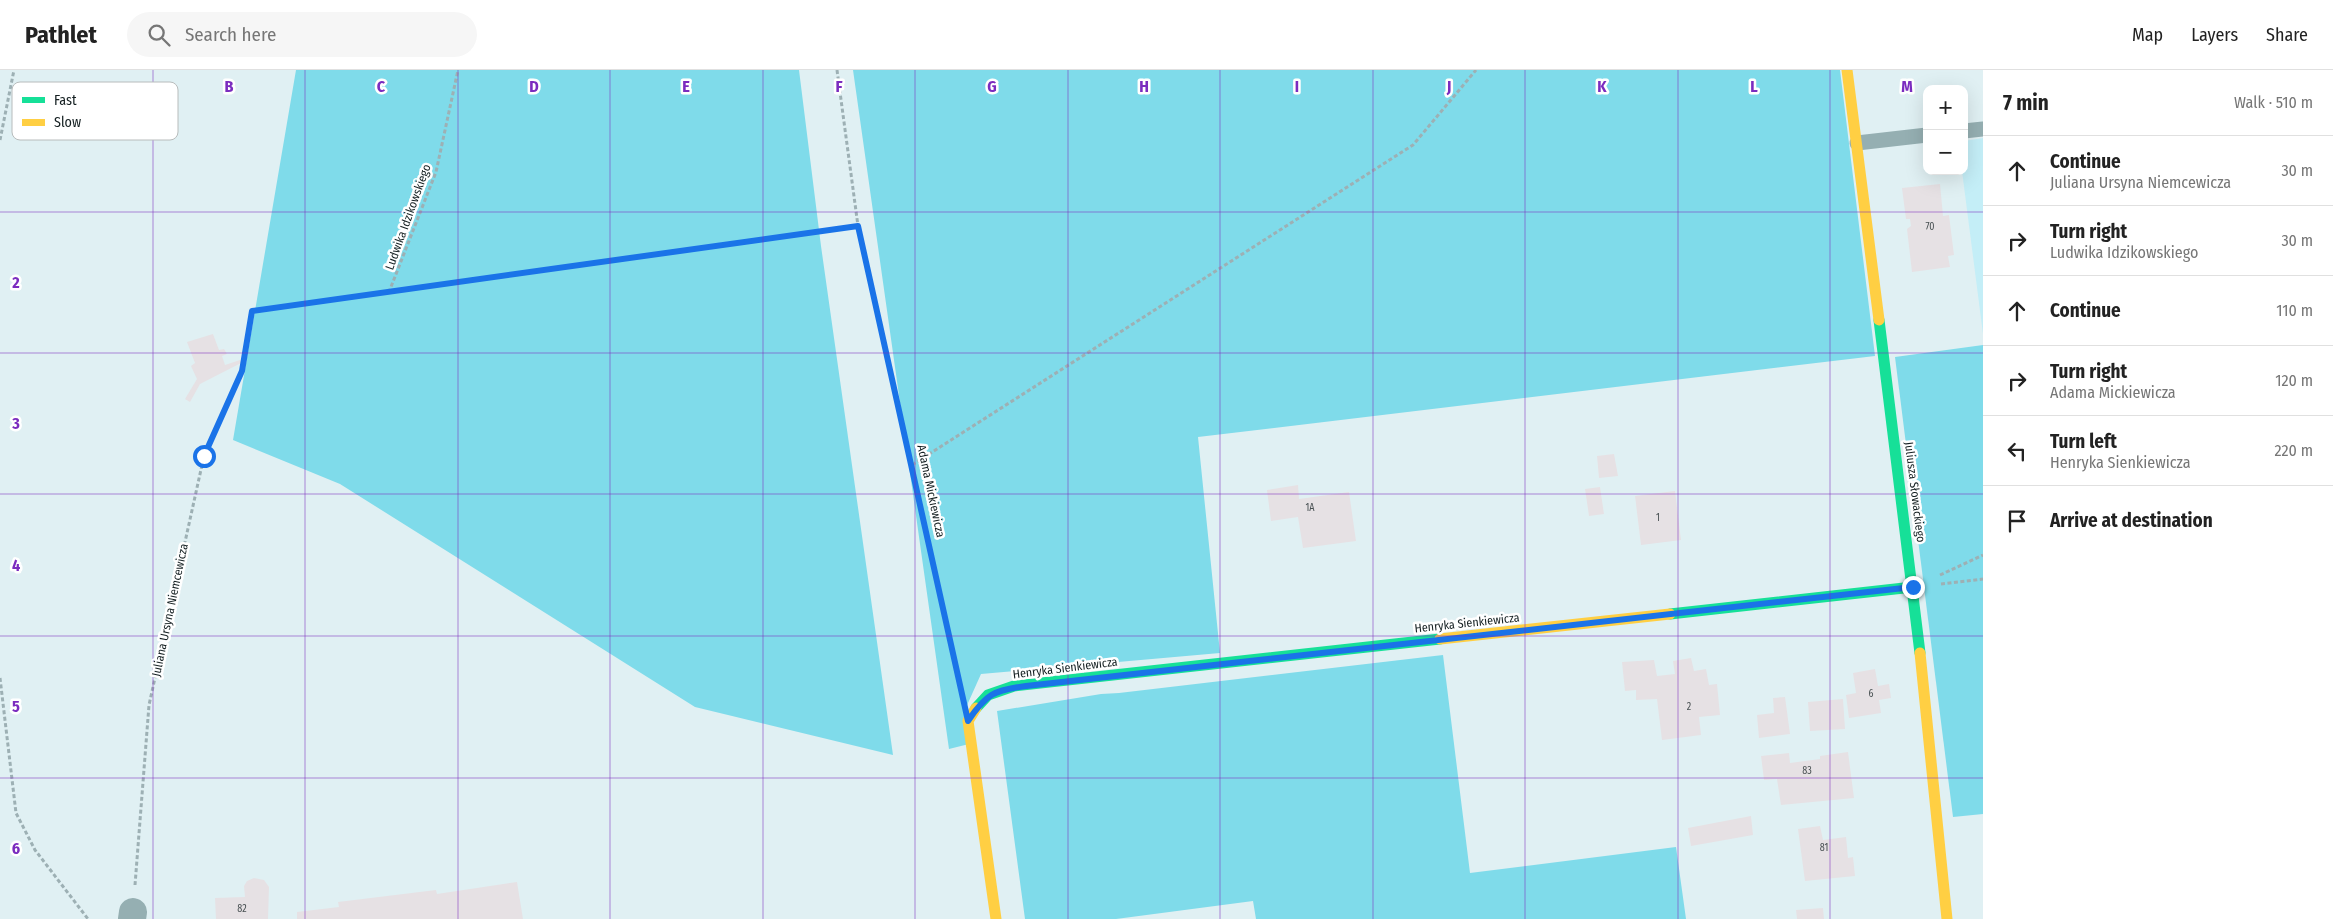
<!DOCTYPE html>
<meta charset="utf-8">
<style>
body{margin:0;font-family:"Fira Sans Condensed",sans-serif;background:#f6f6f6;color:#222}
.controls{position:absolute;right:15px;top:15px;display:grid;overflow:hidden;border-radius:10px;box-shadow:0 5px 20px #0002}
.controls button{width:45px;height:45px;display:grid;place-items:center;padding:0;border:0;border-bottom:1px solid #e0e0e0;background:#fff;color:#222;font:25px sans-serif}
.stop{position:absolute;width:15px;height:15px;margin:-11px;border:4px solid #1a73e8;border-radius:50%;background:#fff}
.stop.end{background:#1a73e8;border-color:#fff;box-shadow:0 1px 5px #0008}
.list{margin:0;padding:0;list-style:none}
h2{display:flex;justify-content:space-between;align-items:center;height:65px;margin:0;padding:0 20px;font-size:21px}
h2 small{font-size:16px;font-weight:400;color:#767676}
.list li{display:grid;grid-template-columns:32px 1fr auto;gap:15px;align-items:center;box-sizing:border-box;height:70px;padding:0 20px;border-top:1px solid #e0e0e0}
.list b{display:block;font-size:19px;white-space:nowrap}
.list p{margin:0;font-size:16px;white-space:nowrap;color:#767676}
.list em{font-size:16px;font-style:normal;color:#767676}
.icon{flex:none;width:28px;height:28px;fill:none;stroke:currentColor;stroke-width:2;stroke-linecap:round;stroke-linejoin:round}
.map{position:relative;flex:none;width:1983px;height:849px;overflow:hidden}
header{display:flex;align-items:center;gap:30px;box-sizing:border-box;height:70px;padding:0 25px;background:#fff;border-bottom:1px solid #e0e0e0}
header strong{font-size:24px}
nav{display:flex;gap:28px;margin-inline-start:auto;font-size:18px}
.search{width:350px;height:45px;background:#f6f6f6;display:flex;align-items:center;gap:12px;box-sizing:border-box;padding:0 18px;border-radius:28px;color:#767676;font-size:19px}
main{display:flex}
aside{flex:1;background:#fff}
.map>svg:first-child{display:block}
.green{fill:#c4eef7}
.forest{fill:#7fdbea}
.building{fill:#e6e1e4}
.lines{fill:none;stroke-linecap:round;stroke-linejoin:round}
.path{stroke:#9db0b4;stroke-width:3;stroke-dasharray:4 2.5;stroke-linecap:butt}
.lane{stroke:#95afb2;stroke-width:15}
.street{stroke:#95afb2;stroke-width:28}
.fast{stroke:#16e098;stroke-width:11}
.slow{stroke:#ffcf43;stroke-width:11}
.route{stroke:#1a73e8;stroke-width:6}
.grid{fill:none;stroke:#7b2cbf;stroke-width:1;stroke-opacity:0.55}
.labels{text-anchor:middle;dominant-baseline:central;stroke-width:5;stroke-linejoin:round;paint-order:stroke}
.number-label{font-size:10px;fill:#485052}
.street-label{font-size:12px;fill:#141f21;stroke:#fff}
.key{fill:#fff;stroke:#b8bcbc;stroke-width:1}
.key-label{font-size:14px;fill:#141f21}
.grid-label{font-size:16px;text-anchor:middle;font-weight:bold;fill:#7b2cbf;stroke:#fff;stroke-width:5;stroke-linejoin:round;paint-order:stroke}
</style>
<header>
<strong>Pathlet</strong>
<div class="search"><svg class="icon" aria-label="search" viewBox="0 0 24 24"><circle cx="10" cy="10" r="6"/><path d="M15 15l6 6"/></svg>Search here</div>
<nav><a>Map</a><a>Layers</a><a>Share</a></nav>
</header>
<main>
<div class="map">
<svg width="1983" height="849" viewBox="0 0 1983 849">
<rect width="100%" height="100%" fill="#e0f0f3"/>
<!-- green -->
<path class="green" d="M1983,68v196l-21,-163h2v-30z"/>
<!-- forest -->
<g class="forest">
<path d="M296,0h503l22,176 72,509 -198,-48 -355,-223 -107,-44z"/>
<path d="M853,0h987l35,286 -677,81 22,216 -239,21 -17,38 5,32 -20,5z"/>
<path d="M1983,275v469l-30,3 -58,-460z"/>
<path d="M1443,585l27,218 206,-26 10,72h-430l-3,-18 -137,18h-91l-28,-208 104,-17 18,-1z"/>
</g>
<!-- building -->
<g class="building">
<path d="M1940,114l3,32 6,-1 5,40 -6,1 2,11 -38,5 -5,-43 4,-3 -1,-7h-4l-4,-31z"/>
<path d="M213,264l6,16 5,-1 3,5 -5,2 3,9 15,-5 1,3 -41,21 -10,18 -5,-3 12,-20 -6,-13 4,-3 -8,-21z"/>
<path d="M1614,384l4,22 -19,2 -2,-22z"/>
<path d="M1298,415l1,14 50,-7 7,49 -53,7 -5,-31 -27,4 -4,-31z"/>
<path d="M1600,417l4,27 -15,2 -4,-27z"/>
<path d="M1675,421l6,49 -40,5 -6,-49z"/>
<path d="M1691,588l3,13 12,-2 3,16 8,-1 3,31 -21,2 2,18 -39,5 -5,-41 -21,1v-10l-11,1 -3,-29 32,-2 3,16 18,-2 -2,-13z"/>
<path d="M1875,599l3,17 11,-2 2,14 -12,2 2,13 -32,5 -3,-23 10,-2 -3,-20z"/>
<path d="M1785,627l5,37 -31,4 -2,-23 17,-2 -1,-15z"/>
<path d="M1843,629l2,30 -35,2 -2,-29z"/>
<path d="M1848,682l6,46 -73,7 -4,-26 -13,1 -3,-24 28,-3 1,10 30,-4v-3z"/>
<path d="M1751,746l2,19 -62,11 -3,-18z"/>
<path d="M1820,756l3,14 23,-3 2,21 5,-1 2,19 -50,5 -7,-52z"/>
<path d="M254,808l10,2 5,7 -1,32h-52l-1,-21 30,-1 -1,-11 3,-5z"/>
<path d="M517,812l6,37h-226v-7l42,-5 -1,-5 98,-12 1,4z"/>
<path d="M1823,838l1,11h-27l-1,-9z"/>
</g>
<g class="lines">
<!-- path -->
<g class="path">
<path d="M837,0l21,156 101,457"/>
<path d="M0,70l14,-70"/>
<path d="M389,222l469,-66"/>
<path d="M912,395l501,-320 63,-75"/>
<path d="M1940,505l43,-20"/>
<path d="M1941,514l42,-5"/>
<path d="M0,608l16,135 19,37 53,69"/>
<path d="M135,815l14,-180 55,-249 38,-85 9,-60 138,-19 47,-120 22,-102"/>
</g>
<!-- lane -->
<g class="lane">
<path d="M1964,61l19,-2"/>
<path d="M1857,73l70,-8"/>
</g>
<!-- street -->
<path class="street" d="M132,849l1,-7"/>
<!-- fast -->
<g class="fast">
<path d="M1879,250l41,333"/>
<path d="M1670,544l243,-27"/>
<path d="M976,638l12,-13 26,-9 426,-47"/>
</g>
<!-- slow -->
<g class="slow">
<path d="M1847,0l32,250"/>
<path d="M1440,569l230,-25"/>
<path d="M1920,583l27,266"/>
<path d="M976,638l-8,13 28,198"/>
</g>
</g>
<g class="lines">
<!-- route -->
<path class="route" d="M204,386l38,-85 10,-60 606,-85 110,495c18,-27 26,-31 58,-35l887,-99"/>
</g>
<!-- grid -->
<path class="grid" d="M153,0v849M305,0v849M458,0v849M610,0v849M763,0v849M915,0v849M1068,0v849M1220,0v849M1373,0v849M1525,0v849M1678,0v849M1830,0v849M0,142h1983M0,283h1983M0,424h1983M0,566h1983M0,708h1983"/>
<g class="labels">
<!-- number labels -->
<g class="number-label">
<text x="1930" y="157">70</text>
<text x="1310" y="438">1A</text>
<text x="1658" y="448">1</text>
<text x="1871" y="624">6</text>
<text x="1689" y="637">2</text>
<text x="1807" y="701">83</text>
<text x="1824" y="778">81</text>
<text x="242" y="839">82</text>
</g>
<!-- street labels -->
<g class="street-label">
<text transform="translate(408 147) rotate(-70)">Ludwika Idzikowskiego</text>
<text transform="translate(931 421) rotate(78)">Adama Mickiewicza</text>
<text transform="translate(1915 422) rotate(83)">Juliusza Słowackiego</text>
<text transform="translate(170 540) rotate(-78)">Juliana Ursyna Niemcewicza</text>
<text transform="translate(1467 553) rotate(-6)">Henryka Sienkiewicza</text>
<text transform="translate(1065 598) rotate(-7)">Henryka Sienkiewicza</text>
</g>
</g>
<!-- legend -->
<rect x="12" y="12" width="166" height="58" rx="8" class="key"/>
<rect x="22" y="27" width="23" height="6" fill="#16e098"/>
<rect x="22" y="49" width="23" height="7" fill="#ffcf43"/>
<g class="key-label">
<text x="54" y="35">Fast</text>
<text x="54" y="57">Slow</text>
</g>
<g class="grid-label">
<text x="229" y="22">B</text>
<text x="381" y="22">C</text>
<text x="534" y="22">D</text>
<text x="686" y="22">E</text>
<text x="839" y="22">F</text>
<text x="992" y="22">G</text>
<text x="1144" y="22">H</text>
<text x="1297" y="22">I</text>
<text x="1449" y="22">J</text>
<text x="1602" y="22">K</text>
<text x="1754" y="22">L</text>
<text x="1907" y="22">M</text>
<text x="16" y="218">2</text>
<text x="16" y="359">3</text>
<text x="16" y="501">4</text>
<text x="16" y="642">5</text>
<text x="16" y="784">6</text>
</g>
</svg>
<div class="controls">
<button>+</button>
<button>−</button>
</div>
<div class="stop" style="left:204px;top:386px"></div>
<div class="stop end" style="left:1913px;top:517px"></div>
</div>
<aside>
<h2>7 min<small>Walk · 510 m</small></h2>
<ul class="list">
<li><svg class="icon" aria-label="ahead" viewBox="0 0 24 24"><path d="M12 20V5M6 11l6-6 6 6"/></svg><div><b>Continue</b><p>Juliana Ursyna Niemcewicza</p></div><em>30 m</em></li>
<li><svg class="icon" aria-label="right" viewBox="0 0 24 24"><path d="M7 20v-9h11M14 6l5 5-5 5"/></svg><div><b>Turn right</b><p>Ludwika Idzikowskiego</p></div><em>30 m</em></li>
<li><svg class="icon" aria-label="ahead" viewBox="0 0 24 24"><path d="M12 20V5M6 11l6-6 6 6"/></svg><div><b>Continue</b></div><em>110 m</em></li>
<li><svg class="icon" aria-label="right" viewBox="0 0 24 24"><path d="M7 20v-9h11M14 6l5 5-5 5"/></svg><div><b>Turn right</b><p>Adama Mickiewicza</p></div><em>120 m</em></li>
<li><svg class="icon" aria-label="left" viewBox="0 0 24 24"><path d="M17 20v-9H6M10 6l-5 5 5 5"/></svg><div><b>Turn left</b><p>Henryka Sienkiewicza</p></div><em>220 m</em></li>
<li><svg class="icon" aria-label="arrive" viewBox="0 0 24 24"><path d="M6 21V4h12l-3 4 3 4H6"/></svg><div><b>Arrive at destination</b></div></li>
</ul>
</aside>
</main>
